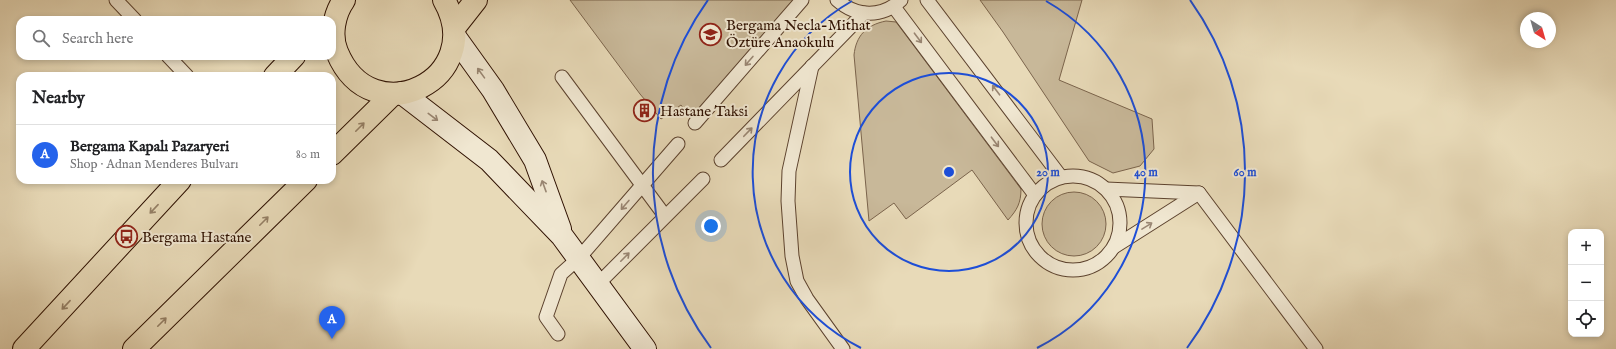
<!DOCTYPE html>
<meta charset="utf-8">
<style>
body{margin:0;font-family:"IM FELL English",serif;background:#f6f6f6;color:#202124}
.controls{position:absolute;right:12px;bottom:12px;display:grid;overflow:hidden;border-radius:8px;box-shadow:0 2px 6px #0003}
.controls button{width:36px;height:36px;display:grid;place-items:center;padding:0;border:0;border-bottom:1px solid #e0e0e0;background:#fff;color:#202124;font:20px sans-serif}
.compass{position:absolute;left:1520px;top:12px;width:36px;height:36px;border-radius:50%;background:#fff;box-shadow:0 2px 6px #0003;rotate:143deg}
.you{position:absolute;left:711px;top:226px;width:14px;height:14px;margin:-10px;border:3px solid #fff;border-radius:50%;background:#1a73e8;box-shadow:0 0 0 6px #1a73e833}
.badge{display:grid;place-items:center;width:26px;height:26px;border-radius:50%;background:#2563eb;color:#fff;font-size:13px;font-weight:700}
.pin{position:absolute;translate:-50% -33px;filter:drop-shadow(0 1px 2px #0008)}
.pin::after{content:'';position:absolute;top:21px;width:14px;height:12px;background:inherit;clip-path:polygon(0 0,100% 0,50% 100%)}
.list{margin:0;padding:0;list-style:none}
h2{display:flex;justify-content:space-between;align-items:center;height:52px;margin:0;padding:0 16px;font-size:17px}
h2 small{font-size:13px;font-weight:400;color:#757577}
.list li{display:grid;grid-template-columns:26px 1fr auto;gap:12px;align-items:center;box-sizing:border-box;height:60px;padding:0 16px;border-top:1px solid #e0e0e0}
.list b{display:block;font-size:15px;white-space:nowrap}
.list p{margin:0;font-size:13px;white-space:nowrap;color:#757577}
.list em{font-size:13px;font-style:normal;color:#757577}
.icon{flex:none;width:22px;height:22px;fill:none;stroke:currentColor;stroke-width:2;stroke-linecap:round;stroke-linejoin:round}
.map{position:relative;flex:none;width:1616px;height:349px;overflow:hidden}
.search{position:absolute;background:#fff;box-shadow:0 2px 6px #0003;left:16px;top:16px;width:320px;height:44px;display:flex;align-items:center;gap:10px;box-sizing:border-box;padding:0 14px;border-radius:12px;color:#757577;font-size:15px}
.panel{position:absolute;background:#fff;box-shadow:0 2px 6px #0003;left:16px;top:72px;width:320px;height:112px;border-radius:12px}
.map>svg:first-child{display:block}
.green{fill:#c8b899;stroke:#7b644c}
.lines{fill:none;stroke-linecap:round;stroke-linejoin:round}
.service-casing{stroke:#5c422e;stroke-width:15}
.secondary-casing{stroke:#2e1000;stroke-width:24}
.primary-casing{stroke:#2e1000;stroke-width:24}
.service{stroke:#f0e7d1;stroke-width:13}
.secondary{stroke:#f0e7d1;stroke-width:22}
.primary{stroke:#e8dab8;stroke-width:22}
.oneway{stroke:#998673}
.oneway2{stroke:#947f65}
.ring{fill:none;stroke:#1d4ed8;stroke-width:2}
.labels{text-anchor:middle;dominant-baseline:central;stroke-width:4;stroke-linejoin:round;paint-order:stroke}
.poi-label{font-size:15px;fill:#2e1000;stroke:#f0e7d1;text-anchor:start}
.centre{fill:#1d4ed8;stroke:#f0e7d1;stroke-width:2}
.ring-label{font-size:12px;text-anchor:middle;font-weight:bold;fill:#1d4ed8;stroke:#f0e7d1;stroke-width:4;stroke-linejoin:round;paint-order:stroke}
</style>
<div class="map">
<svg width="1616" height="349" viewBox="0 0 1616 349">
<rect width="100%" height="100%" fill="#e8dab8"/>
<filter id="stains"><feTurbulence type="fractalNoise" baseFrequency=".005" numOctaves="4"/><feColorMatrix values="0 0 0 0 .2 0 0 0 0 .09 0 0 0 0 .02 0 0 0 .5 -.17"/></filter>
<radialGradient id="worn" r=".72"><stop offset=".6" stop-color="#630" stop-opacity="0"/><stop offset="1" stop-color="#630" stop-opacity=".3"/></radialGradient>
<!-- green -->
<g class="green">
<path d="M570,0h232l-107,123 -14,-18 -20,14 -21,-25z"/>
<path d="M980,0h102l-23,80 93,39 2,30 -14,17 -27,7 -24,-12 -86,-129z"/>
<path d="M886,21l10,1 125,167c0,14 -4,21 -13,31l-36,-50 -66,49 -12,-16 -25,18 -15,-166c2,-19 12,-30 32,-34z"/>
<circle cx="1074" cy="224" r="32"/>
</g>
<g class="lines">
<defs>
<g id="service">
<path d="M116,0l19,20"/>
<path d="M837,0c19,17 45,18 64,0"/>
<path d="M927,0l134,177"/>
<path d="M894,7l141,188"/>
<path d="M168,56l19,20"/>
<path d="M812,66l-23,105 -1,30 4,55 5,25 10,18 36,50"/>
<path d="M562,77l103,139"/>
<path d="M695,123l107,-123"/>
<path d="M721,160l143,-147"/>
<circle cx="1073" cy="223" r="47"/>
<path d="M1106,189l93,4 -85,54"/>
<path d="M1199,193l117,156"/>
<path d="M598,284l105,-105"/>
<path d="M558,334l-12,-17 15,-43 18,-16 99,-114"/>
</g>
<g id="secondary">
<path d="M455,37l38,53 42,70 25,69"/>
<path d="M402,93l87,67 73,76 83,113"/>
</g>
<g id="primary">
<path d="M344,0c-10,14 -14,36 -7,52 35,85 152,26 107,-52"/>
<path d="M454,28l22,-28"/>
<path d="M275,76l19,-20"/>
<path d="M332,154l61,-60"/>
<path d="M24,349l156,-169"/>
<path d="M134,349l172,-169"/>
</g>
</defs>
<!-- service casing -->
<use href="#service" class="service-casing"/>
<!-- secondary casing -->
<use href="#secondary" class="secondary-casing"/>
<!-- primary casing -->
<use href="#primary" class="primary-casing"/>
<!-- service -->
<use href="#service" class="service"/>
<!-- secondary -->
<use href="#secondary" class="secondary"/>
<!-- primary -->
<use href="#primary" class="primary"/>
</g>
<!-- one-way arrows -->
<defs><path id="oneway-shaft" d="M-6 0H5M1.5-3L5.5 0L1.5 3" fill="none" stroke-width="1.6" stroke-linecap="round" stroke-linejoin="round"/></defs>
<g class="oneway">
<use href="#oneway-shaft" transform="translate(918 38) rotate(53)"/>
<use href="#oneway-shaft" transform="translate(749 61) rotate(131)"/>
<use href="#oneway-shaft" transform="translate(481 73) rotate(-126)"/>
<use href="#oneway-shaft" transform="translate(996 90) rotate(-127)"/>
<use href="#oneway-shaft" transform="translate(433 117) rotate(37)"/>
<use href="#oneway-shaft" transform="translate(748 132) rotate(-46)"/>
<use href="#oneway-shaft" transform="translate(995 142) rotate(53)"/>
<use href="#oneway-shaft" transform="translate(544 186) rotate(-110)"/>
<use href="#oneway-shaft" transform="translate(625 205) rotate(131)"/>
<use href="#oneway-shaft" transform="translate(1147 226) rotate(-32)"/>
<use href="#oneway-shaft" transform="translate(625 257) rotate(-45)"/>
</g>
<g class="oneway2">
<use href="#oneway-shaft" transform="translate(360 127) rotate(-45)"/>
<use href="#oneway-shaft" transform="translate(154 209) rotate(133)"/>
<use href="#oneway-shaft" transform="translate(264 221) rotate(-45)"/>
<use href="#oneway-shaft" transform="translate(66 305) rotate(133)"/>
<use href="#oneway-shaft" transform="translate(162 322) rotate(-45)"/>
</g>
<!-- distance rings -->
<g class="ring">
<circle cx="949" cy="172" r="99"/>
<path d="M861 348A197 197 0 0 1 852 1M1046 1A197 197 0 0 1 1037 348"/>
<path d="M711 348A296 296 0 0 1 708 0M1190 0A296 296 0 0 1 1187 348"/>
</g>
<!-- icons -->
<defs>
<symbol id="school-ring" viewBox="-11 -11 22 22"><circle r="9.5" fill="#f0e7d1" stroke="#8f2418" stroke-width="1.5"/><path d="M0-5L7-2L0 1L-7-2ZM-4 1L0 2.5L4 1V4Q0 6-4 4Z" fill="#8f2418"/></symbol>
<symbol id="building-ring" viewBox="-11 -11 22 22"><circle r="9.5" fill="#f0e7d1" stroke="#8f2418" stroke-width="1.5"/><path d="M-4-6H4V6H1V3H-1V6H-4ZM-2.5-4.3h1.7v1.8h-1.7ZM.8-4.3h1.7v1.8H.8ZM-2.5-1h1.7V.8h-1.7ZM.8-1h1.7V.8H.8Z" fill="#8f2418"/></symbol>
<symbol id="bus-ring" viewBox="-11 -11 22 22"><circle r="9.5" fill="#f0e7d1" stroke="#8f2418" stroke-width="1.5"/><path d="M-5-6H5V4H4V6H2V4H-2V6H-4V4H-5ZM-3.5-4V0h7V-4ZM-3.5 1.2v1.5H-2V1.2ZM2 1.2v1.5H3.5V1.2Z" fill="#8f2418"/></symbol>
</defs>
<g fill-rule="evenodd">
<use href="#school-ring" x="698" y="22" width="25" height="25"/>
<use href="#building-ring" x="632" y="98" width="25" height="25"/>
<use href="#bus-ring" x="114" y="224" width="25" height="25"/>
</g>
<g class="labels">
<!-- poi labels -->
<g class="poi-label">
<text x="726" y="25">Bergama Necla-Mithat<tspan x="726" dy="17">Öztüre Anaokulu</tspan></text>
<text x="660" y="111">Hastane Taksi</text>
<text x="142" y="237">Bergama Hastane</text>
</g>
</g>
<circle cx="949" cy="172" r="6" class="centre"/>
<g class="ring-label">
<text x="1048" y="176">20 m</text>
<text x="1146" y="176">40 m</text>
<text x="1245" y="176">60 m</text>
</g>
<rect width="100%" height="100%" filter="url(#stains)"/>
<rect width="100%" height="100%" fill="url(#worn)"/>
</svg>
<div class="controls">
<button>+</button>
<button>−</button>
<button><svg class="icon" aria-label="locate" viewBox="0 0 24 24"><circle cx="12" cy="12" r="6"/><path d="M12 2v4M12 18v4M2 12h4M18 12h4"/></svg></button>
</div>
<svg class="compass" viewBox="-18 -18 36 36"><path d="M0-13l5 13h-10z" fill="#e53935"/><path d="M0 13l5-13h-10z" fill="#757577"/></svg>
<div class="you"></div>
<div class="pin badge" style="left:332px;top:339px">A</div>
<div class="search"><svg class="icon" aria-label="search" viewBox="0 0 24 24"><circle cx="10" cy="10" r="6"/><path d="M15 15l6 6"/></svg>Search here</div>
<section class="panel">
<h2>Nearby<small></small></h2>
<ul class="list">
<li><span class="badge">A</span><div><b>Bergama Kapalı Pazaryeri</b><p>Shop · Adnan Menderes Bulvarı</p></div><em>80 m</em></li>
</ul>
</section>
</div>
